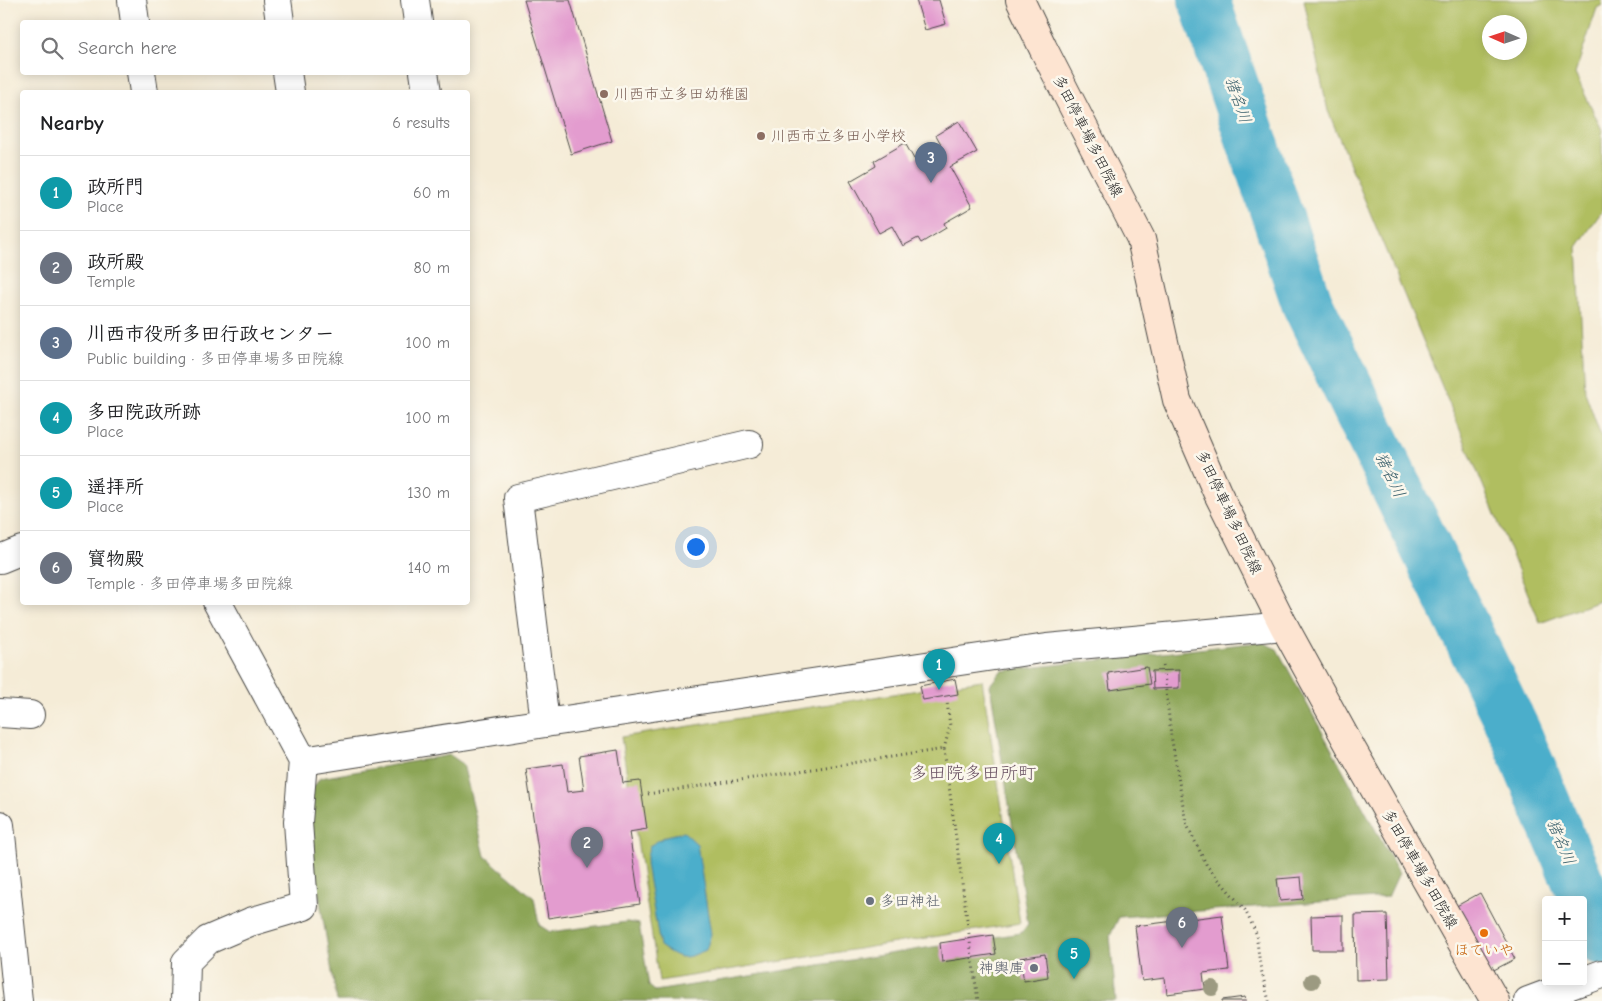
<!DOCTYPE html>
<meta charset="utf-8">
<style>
body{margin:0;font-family:"Comic Neue","Klee One",sans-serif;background:#f6f6f6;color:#202124}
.controls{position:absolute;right:15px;bottom:15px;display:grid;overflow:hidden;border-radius:5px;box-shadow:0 2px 12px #0003}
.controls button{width:45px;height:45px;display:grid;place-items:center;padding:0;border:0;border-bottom:1px solid #e0e0e0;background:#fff;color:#202124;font:25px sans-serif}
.compass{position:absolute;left:1482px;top:15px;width:45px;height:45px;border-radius:50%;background:#fff;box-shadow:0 2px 12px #0003;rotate:273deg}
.you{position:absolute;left:695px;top:546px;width:18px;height:18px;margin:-12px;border:4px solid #fff;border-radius:50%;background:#1a73e8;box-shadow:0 0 0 8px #1a73e833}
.badge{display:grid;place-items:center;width:32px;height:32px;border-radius:50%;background:#1a73e8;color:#fff;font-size:16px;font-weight:700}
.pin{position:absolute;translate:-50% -41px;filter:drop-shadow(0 1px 2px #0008)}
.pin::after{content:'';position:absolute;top:26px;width:18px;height:15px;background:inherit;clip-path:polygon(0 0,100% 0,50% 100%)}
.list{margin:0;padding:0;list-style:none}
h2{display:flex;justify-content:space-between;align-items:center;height:65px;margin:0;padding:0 20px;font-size:21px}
h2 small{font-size:16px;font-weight:400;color:#757577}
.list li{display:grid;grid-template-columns:32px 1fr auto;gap:15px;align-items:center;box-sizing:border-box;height:75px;padding:0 20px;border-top:1px solid #e0e0e0}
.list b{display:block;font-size:19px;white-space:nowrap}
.list p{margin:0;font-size:16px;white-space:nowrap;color:#757577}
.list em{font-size:16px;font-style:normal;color:#757577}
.icon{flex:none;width:28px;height:28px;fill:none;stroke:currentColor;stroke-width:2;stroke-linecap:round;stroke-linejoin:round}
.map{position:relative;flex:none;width:1602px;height:1001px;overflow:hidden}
.search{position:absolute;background:#fff;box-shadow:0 2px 12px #0003;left:20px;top:20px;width:450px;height:55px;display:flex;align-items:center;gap:12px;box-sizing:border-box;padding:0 18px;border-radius:5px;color:#757577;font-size:19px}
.panel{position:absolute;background:#fff;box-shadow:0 2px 12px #0003;left:20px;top:90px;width:450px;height:515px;border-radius:5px}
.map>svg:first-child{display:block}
.green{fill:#b0be61;stroke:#6e7446;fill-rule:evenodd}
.forest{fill:#8ca557;stroke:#5c6841}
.water{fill:#4caecb;stroke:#3c6c7b}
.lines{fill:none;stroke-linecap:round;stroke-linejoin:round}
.river{stroke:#4caecb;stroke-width:52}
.building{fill:#e39ccf}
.minor-casing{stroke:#494845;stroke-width:30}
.secondary-casing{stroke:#494845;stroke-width:30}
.path{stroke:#494845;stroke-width:3;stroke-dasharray:1 4;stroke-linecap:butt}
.minor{stroke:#fff;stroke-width:28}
.secondary{stroke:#fde4d1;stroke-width:28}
.tree{fill:#9c9a81}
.education-dot{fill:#8d6e63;stroke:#fbf7ec;stroke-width:2}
.worship-dot{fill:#6b7280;stroke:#fbf7ec;stroke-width:2}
.food-dot{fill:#e8710a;stroke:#fbf7ec;stroke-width:2}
.labels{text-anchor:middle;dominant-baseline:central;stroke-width:5;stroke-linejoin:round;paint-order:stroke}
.education-label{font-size:15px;fill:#785e54;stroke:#fbf7ec;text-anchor:start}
.street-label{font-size:15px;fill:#2b2b2b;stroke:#fbf7ec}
.worship-label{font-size:15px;fill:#5b616d;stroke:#fbf7ec;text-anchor:start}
.food-label{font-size:15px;fill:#c56008;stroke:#fbf7ec}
.water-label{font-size:16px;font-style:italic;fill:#385f6b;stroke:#fbf7ec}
.quarter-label{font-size:18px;fill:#6b5364;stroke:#fbf7ec}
</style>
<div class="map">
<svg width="1602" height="1001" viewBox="0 0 1602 1001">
<rect width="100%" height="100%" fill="#fbf7ec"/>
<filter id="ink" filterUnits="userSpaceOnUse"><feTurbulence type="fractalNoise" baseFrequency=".02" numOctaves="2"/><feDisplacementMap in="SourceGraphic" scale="10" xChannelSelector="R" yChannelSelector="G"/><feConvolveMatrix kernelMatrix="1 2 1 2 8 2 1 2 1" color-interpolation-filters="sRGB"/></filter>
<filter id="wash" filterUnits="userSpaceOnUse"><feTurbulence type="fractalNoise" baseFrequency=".0096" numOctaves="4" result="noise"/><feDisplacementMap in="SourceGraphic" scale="20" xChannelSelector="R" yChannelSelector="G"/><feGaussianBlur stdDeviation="1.12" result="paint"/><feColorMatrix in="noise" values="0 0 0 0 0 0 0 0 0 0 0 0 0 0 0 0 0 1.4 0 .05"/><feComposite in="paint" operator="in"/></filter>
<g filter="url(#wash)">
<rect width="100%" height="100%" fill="#f5ecd7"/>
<!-- green -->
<g class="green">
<path d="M1304,0h298v5l-5,3 -22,66 27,56v81l-25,36 8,145 17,47v161l-62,23 -212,-512zM1490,22h30v30h-30z"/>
<path d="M982,680l38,243 -361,58 -38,-244z"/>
</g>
<!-- forest -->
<path class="forest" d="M1261,642l16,7 122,224 -11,24 -269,20 -9,19 6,65h-779l-34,-199 17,-24 130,-23 13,9 22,92 49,42 5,27 11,7 77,-10 12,2 10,62 6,5 366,-58 7,-9 -38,-239 11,-14z"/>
<!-- water -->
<path class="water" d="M684,832l13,12 14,90 -5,16c-23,10 -25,10 -46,-4l-14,-82 3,-18 17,-10z"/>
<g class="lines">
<!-- river -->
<path class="river" d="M1204,0l103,303 208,429 87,207"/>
</g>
<g id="blocks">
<!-- building -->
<g class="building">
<path d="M524,0h46l42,141 -41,13z"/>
<path d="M916,0h23l7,24 -21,6z"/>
<path d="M959,121l18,31 -27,15 22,40 -28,16 2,5 -25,15 -3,-5 -15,8 -11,-20 -13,7 -29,-52 26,-15 -2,-5 31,-18 9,16 27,-15 -5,-9z"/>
<path d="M1147,667l3,17 -40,6 -2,-17z"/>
<path d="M1179,670v18l-26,1 -1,-18z"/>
<path d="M955,679l3,15 -35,6 -3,-14z"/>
<path d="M618,750l5,33 17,-2 7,48 -18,3 11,72 -92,14 -22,-149 37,-5 4,28 17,-2 -5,-34z"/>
<path d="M1301,877l2,22 -23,2 -3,-22z"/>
<path d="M1480,893l35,66 -27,14 -35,-65z"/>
<path d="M1387,914l2,65 -33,1 -1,-65z"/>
<path d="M1222,915l7,55 -26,3 2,16 -38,5 -2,-16 -23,3 -7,-55z"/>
<path d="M1343,915v35h-31l-1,-34z"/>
<path d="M993,935l3,19 -54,8 -2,-19z"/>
<path d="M1045,954l3,23 -24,4 -4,-23z"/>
<path d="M1245,997l1,4h-24v-1z"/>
</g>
</g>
</g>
<g filter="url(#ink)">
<use href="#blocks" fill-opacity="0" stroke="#494845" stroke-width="1"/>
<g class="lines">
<defs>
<g id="minor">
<path d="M132,0l3,22"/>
<path d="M277,0l3,22"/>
<path d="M415,0l3,22"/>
<path d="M141,72l3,20"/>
<path d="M287,72l3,20"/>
<path d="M424,72l3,20"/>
<path d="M0,559l22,-9"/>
<path d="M0,713l30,2"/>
<path d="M545,723l502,-75 237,-22"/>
<path d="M303,761l242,-38 -27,-225 231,-54"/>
<path d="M0,825l18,176"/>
<path d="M1583,981l19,-7"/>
<path d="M185,1001l1,-39 22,-22 42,-18 54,-16 -6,-84 5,-61 -86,-159"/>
<path d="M1528,1001l51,-19"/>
</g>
<path id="secondary" d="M1020,0l23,48 98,191 36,161 40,92 67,134 66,120 145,255"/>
</defs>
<!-- minor casing -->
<use href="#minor" class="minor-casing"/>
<!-- secondary casing -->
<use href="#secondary" class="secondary-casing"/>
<!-- path -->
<g class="path">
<path d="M1163,665l8,70 15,88 21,43 38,44 11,23 4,32 9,36"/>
<path d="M944,749l6,-23 -3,-24"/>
<path d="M648,794l296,-45 34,252"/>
</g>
<!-- minor -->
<use href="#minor" class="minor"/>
<!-- secondary -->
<use href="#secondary" class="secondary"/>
</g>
<!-- trees -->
<g class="tree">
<circle cx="1312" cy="981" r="8"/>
<circle cx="1212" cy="988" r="8"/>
</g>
</g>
<!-- markers -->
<g class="education-dot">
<circle cx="604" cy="94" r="5"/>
<circle cx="761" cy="136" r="5"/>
</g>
<g class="worship-dot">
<circle cx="870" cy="901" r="5"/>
<circle cx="1034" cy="968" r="5"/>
</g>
<circle class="food-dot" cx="1484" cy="933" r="5"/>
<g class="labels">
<!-- education labels -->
<g class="education-label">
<text x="614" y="94">川西市立多田幼稚園</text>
<text x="771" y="136">川西市立多田小学校</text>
</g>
<!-- street labels -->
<g class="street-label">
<text transform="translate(1088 136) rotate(63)">多田停車場多田院線</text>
<text transform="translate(1229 512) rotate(65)">多田停車場多田院線</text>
<text transform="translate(1420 869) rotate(60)">多田停車場多田院線</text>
</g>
<!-- worship labels -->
<g class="worship-label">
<text x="880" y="901">多田神社</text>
<text x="1024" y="968" text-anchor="end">神輿庫</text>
</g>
<!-- food labels -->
<g class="food-label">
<text x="1484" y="950">ほていや</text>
</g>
<!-- water labels -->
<g class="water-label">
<text transform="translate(1238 100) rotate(71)">猪名川</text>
<text transform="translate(1390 475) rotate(64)">猪名川</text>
<text transform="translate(1561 842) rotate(67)">猪名川</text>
</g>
<!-- quarter labels -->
<g class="quarter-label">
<text x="973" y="773">多田院多田所町</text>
</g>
</g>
</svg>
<div class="controls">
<button>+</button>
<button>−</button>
</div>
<svg class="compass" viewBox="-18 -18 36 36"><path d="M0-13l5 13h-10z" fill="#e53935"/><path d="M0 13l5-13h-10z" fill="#757577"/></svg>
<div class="you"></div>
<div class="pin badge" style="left:939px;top:690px;background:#0f9aa8">1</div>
<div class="pin badge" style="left:587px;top:868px;background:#6b7280">2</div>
<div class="pin badge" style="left:931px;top:183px;background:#5c6f8a">3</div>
<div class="pin badge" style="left:999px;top:864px;background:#0f9aa8">4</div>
<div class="pin badge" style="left:1074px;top:979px;background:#0f9aa8">5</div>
<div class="pin badge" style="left:1182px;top:948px;background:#6b7280">6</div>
<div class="search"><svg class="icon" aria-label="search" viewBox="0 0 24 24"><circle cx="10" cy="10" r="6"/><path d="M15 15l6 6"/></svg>Search here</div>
<section class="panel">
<h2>Nearby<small>6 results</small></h2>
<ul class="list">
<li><span class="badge" style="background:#0f9aa8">1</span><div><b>政所門</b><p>Place</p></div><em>60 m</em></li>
<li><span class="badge" style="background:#6b7280">2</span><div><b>政所殿</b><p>Temple</p></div><em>80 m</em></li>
<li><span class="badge" style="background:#5c6f8a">3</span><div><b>川西市役所多田行政センター</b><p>Public building · 多田停車場多田院線</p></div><em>100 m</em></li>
<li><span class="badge" style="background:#0f9aa8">4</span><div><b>多田院政所跡</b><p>Place</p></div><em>100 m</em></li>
<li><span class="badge" style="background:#0f9aa8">5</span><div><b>遥拝所</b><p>Place</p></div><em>130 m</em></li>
<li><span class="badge" style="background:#6b7280">6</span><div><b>寳物殿</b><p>Temple · 多田停車場多田院線</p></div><em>140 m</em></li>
</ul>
</section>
</div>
